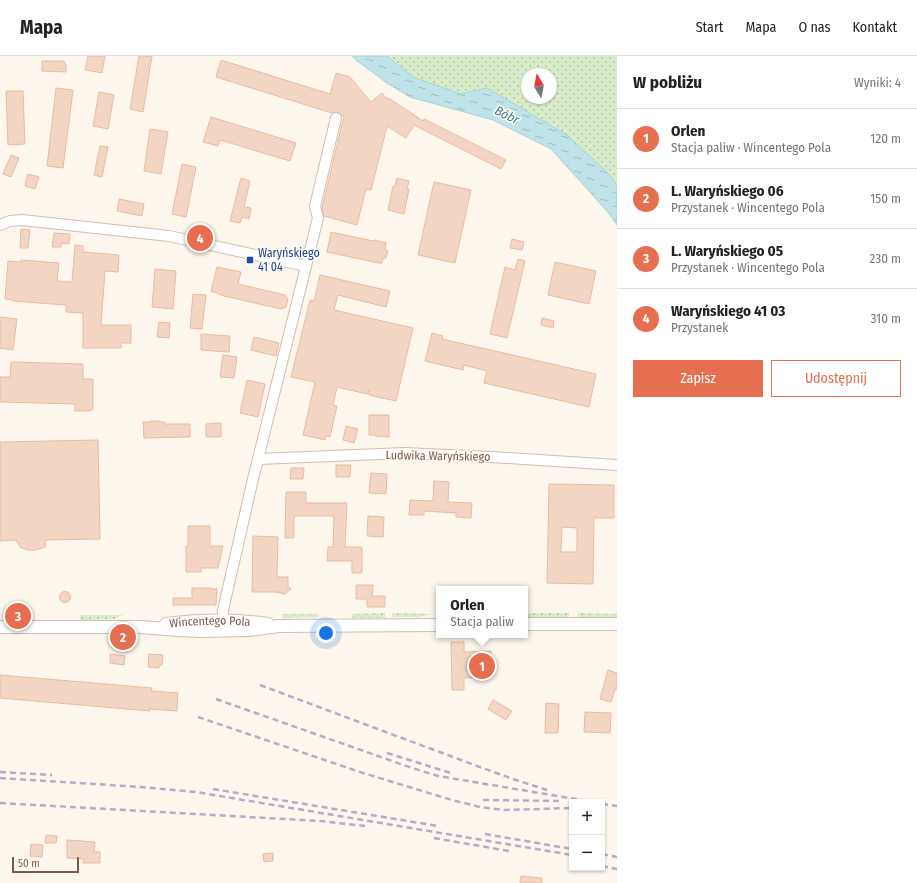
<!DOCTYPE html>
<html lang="pl">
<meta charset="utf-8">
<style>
body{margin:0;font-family:"Fira Sans Condensed",sans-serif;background:#f2f2f2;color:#222}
.controls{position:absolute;right:12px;bottom:12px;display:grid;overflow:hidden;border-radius:0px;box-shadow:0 1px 3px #0004}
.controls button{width:36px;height:36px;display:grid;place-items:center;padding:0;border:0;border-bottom:1px solid #e0e0e0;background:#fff;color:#222;font:20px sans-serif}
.compass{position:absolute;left:521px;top:12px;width:36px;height:36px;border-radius:50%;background:#fff;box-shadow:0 1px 3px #0004;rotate:350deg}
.scale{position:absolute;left:12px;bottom:10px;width:67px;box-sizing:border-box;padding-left:4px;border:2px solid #7a5c4d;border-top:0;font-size:11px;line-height:14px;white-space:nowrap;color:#7a5c4d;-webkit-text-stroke:3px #fffaf3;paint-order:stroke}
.you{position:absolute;left:326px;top:577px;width:14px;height:14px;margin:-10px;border:3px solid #fff;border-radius:50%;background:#1a73e8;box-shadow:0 0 0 6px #1a73e833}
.badge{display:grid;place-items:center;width:26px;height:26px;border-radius:50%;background:#e76f51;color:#fff;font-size:13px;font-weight:700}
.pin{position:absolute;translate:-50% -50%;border:2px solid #fff;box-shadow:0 1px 4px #0006}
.popup{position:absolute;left:436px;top:530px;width:92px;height:52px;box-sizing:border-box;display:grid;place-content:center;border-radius:0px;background:#fff;filter:drop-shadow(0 1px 3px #0005);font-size:13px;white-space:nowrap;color:#767676}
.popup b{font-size:15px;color:#222}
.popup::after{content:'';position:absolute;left:50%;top:100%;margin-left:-8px;border:8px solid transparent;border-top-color:#fff}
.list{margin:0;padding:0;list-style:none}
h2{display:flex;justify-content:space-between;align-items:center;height:52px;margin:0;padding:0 16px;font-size:17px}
h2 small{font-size:13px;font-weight:400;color:#767676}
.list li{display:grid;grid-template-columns:26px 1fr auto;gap:12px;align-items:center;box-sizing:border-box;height:60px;padding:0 16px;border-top:1px solid #e0e0e0}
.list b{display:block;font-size:15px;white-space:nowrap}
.list p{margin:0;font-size:13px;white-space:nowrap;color:#767676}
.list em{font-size:13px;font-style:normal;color:#767676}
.actions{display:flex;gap:8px;padding:12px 16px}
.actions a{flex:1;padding:9px 0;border:1px solid #e76f51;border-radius:0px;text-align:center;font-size:14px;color:#e76f51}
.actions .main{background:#e76f51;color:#fff}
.map{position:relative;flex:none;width:617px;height:827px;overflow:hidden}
header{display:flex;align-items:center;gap:24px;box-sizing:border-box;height:56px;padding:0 20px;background:#fff;border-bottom:1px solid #e0e0e0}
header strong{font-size:19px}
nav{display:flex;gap:22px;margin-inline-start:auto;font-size:14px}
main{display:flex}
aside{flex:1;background:#fff}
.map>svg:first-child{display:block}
.grass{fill:url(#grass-dots);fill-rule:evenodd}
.water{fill:url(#water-ripples);stroke:#a5d3da}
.building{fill:#f3d5c3;stroke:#e6bba3;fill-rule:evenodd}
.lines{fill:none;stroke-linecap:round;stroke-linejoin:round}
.minor-casing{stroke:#d1beb0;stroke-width:12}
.tertiary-casing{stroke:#d1beb0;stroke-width:14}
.minor{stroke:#fff;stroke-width:10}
.tertiary{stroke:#fff;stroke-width:12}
.rail{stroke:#b9a8c9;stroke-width:2.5;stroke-dasharray:6 4;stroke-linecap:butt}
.transit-dot{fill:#1a4fb4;stroke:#fffaf3;stroke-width:1.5}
.labels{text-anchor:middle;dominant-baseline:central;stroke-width:3;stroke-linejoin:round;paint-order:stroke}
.transit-label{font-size:12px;fill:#164399;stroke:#fffaf3;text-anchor:start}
.street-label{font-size:12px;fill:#7a5c4d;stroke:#fffaf3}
.water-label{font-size:13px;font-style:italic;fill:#437c86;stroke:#fffaf3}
</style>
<header>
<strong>Mapa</strong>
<nav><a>Start</a><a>Mapa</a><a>O nas</a><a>Kontakt</a></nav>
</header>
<main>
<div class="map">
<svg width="617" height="827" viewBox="0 0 617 827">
<defs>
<pattern id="grass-dots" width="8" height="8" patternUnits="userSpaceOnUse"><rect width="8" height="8" fill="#d8ecc9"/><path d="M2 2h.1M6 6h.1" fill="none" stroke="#b4c2a5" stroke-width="1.8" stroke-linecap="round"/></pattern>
<pattern id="water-ripples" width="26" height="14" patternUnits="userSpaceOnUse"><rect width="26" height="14" fill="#bfe3e8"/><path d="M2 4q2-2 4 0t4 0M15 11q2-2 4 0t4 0" fill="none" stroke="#a0bbbe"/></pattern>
</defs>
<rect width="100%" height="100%" fill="#fdf6ec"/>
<!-- grass -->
<g class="grass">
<path d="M387,0h230v130l-6,-10 -44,-41 -80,-47 -26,6 -48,-17zM527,18h24v24h-24z"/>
<path d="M385,557v5h-33v-4z"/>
<path d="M392,557l38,1 -10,3h-28z"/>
<rect x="525" y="557" width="44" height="4"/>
<path d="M578,557l39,1v3l-2,1 -37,-1z"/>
<path d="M282,558h35l3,3 -37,1z"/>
<path d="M80,559h43l-8,4 -31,1h-3z"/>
</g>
<!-- water -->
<path class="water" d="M352,0h35l26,21 48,17 26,-6 80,47 44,41 6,10v39l-10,-14 -56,-62 -58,-29 -83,-23 -23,-14 -30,-22z"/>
<!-- building -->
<g class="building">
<path d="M88,0h17l-3,17 -17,-3z"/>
<path d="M139,0h13l-9,56 -13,-3z"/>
<path d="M221,4l109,34 6,-21 14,4 21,25 11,-9 4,5 4,1 33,22 1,-2 82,41 -5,9 -87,-44 -8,13 -19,-12 -16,64 -5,-1 -9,36 -33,-9 -2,-8 22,-92h-2l-4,-4 -6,1 -116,-36z"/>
<path d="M42,5h22v2l2,1v8l-24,-1z"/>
<path d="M56,32l17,2 -10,78 -16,-2z"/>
<path d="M6,35h17l2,53 -17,1z"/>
<path d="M99,36l15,3 -6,34 -15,-3z"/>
<path d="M211,61l85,26 -6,18 -70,-21 -2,6 -15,-4z"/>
<path d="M150,73l18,3 -7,42 -17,-3z"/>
<path d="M100,90l8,1 -6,30 -8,-2z"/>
<path d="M11,99l8,3 -8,19 -8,-3z"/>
<path d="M182,108l14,3 -10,50 -14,-3z"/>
<path d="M28,118l11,3 -4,12 -10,-3z"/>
<path d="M241,122l9,3 -6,26 7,1 -2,11 -7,-2 -2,6 -10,-2z"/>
<path d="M397,122l12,3 -2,8h2l-5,25 -16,-4 5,-24h2z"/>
<path d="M434,126l37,8 -16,73 -37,-8z"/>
<path d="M119,143l25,5 -2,12 -25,-5z"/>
<path d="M21,173l9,1 -2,18h-8z"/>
<path d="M331,176l42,9 1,-1 12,3 -1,7 3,1 -2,7h-3l-1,5h-3l-52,-11z"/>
<path d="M54,177l16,1 -1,10 -8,-1v4h-9z"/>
<path d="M512,183l12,3 -2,8 -12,-2z"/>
<path d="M75,189l8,1v6l36,3 -1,17 -13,-1 -4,54h30v18h-10v5h-38v-35l-17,-1v-7l-53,-4v-1l-8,-1 3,-38 13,1v-2l38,3 -2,18 15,1z"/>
<path d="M518,203l7,2 -18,77 -17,-4 15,-67 10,3z"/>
<path d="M555,206l41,9 -7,33 -41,-9z"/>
<path d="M217,211l24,5 -3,12 47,11 3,4 -2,8 -5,2 -57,-13 -13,-5z"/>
<path d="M155,213l21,2 -3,38 -21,-2z"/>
<path d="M320,219l70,16 -4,16 -48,-12 -4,15 79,18 -17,73 -27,-6v-5l-2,4 -30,-7 -4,18 4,1 -7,31 -4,-1 -1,4 -22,-5 12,-53 -24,-5 19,-77 4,1z"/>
<path d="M193,238l13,1 -4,34 -12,-1z"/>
<path d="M0,261l17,2 -4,31 -13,-2z"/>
<path d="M542,262l12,3 -1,7 -12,-3z"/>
<path d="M159,266l11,1 -1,15 -12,-1z"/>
<path d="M432,277l11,3 -1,3 154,35 -7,33 -105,-24 3,-12 -23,-6 -1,5 -38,-9z"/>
<path d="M201,278l29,2 -1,16 -28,-2z"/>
<path d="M254,281l25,6 -3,13 -25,-6z"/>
<path d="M223,299l14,2 -3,21 -14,-1z"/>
<path d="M11,306l72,2v15h10v30l-3,2h-15v-7l-75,-2v-25h10z"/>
<path d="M247,324l18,4 -7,33 -18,-4z"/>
<path d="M369,359h20v22l-14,-1v-1h-6z"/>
<path d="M151,365h9l1,1h4v2h25v13l-46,1 -1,-16h8z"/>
<path d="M221,367v14h-15v-13z"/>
<path d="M346,370l12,3 -4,14 -11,-3z"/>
<path d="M98,384l2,99 -55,1v7l-9,3h-9l-7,-3 -4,-7 -16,1v-99z"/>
<path d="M336,409h15l-1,12h-14z"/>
<path d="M291,412h13l-1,11h-13z"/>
<path d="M371,417l16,1 -1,20 -17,-1z"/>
<path d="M434,425l15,1 -1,20 24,1 -1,15 -15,-1v-4l-32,-2v4h-15l1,-15 23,1z"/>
<path d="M549,428l65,1v33h-20l-1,66 -46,-1zM562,471l15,1v24h-16z"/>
<path d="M286,436h20v11h41l-2,44h17v26h-10v-12h-25l1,-14h5l1,-31h-40v22h-9z"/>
<path d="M368,460l16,1 -1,20 -16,-1z"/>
<path d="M188,470h22v20h13l-5,22h-17v4h-15v-26h2z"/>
<path d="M253,480l25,1 -1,40h11v9l3,3 -6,5 -9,-2h-24z"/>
<path d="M356,529h17l-1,11h13v11h-18v-8h-11z"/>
<path d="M192,532h19v1h6l-1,16h-43v-7h19z"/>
<circle cx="65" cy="541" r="5.5"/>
<path d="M451,586h13v10l27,-1v26l-27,1v12h-12z"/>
<path d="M110,598l15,2 -1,9 -14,-2z"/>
<path d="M149,598l14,1 -1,10h-3v3l-11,-1z"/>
<path d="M608,614l9,3v16h-2l-4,13 -11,-3z"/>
<path d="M0,619l152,13 -1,3 27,2 -1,18 -27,-2v2l-150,-13z"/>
<path d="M493,644l19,11 -6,9 -18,-11z"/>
<path d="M546,647l13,1 -1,29h-13z"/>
<path d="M585,656l26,1 -1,20 -26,-1z"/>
<path d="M46,779l11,1 -1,7h-11z"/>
<path d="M67,784l28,2 -1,10h6v11h-17l1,-4 -17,-1z"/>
<path d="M31,788l12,1 -1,12 -12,-1z"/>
<path d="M273,797v8l-9,1 -1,-8z"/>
<path d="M521,820l21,2v5h-22z"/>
</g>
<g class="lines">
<defs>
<g id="minor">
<path d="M0,169l10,-4 12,-1 147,16 137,30"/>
<path d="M258,403l147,-6 86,4 126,8"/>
<path d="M220,570l3,-5v-11l30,-131 65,-261 -3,-12 21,-88"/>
</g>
<g id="tertiary">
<path id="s1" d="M166,568c33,-4 69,-5 102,0"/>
<path d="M525,568h92"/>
<path d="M0,571h140l38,3 22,1 49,-1 30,-4 160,-1"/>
</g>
</defs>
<!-- minor casing -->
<use href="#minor" class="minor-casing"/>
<!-- tertiary casing -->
<use href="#tertiary" class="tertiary-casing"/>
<!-- minor -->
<use href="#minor" class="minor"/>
<!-- tertiary -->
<use href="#tertiary" class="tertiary"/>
<!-- rail -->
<g class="rail">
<path d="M260,629l217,81 39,14 31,10"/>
<path d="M216,643l196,69 26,8 24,4 131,22"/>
<path d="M198,661l165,56 89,27 28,7 24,3 68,-2"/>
<path d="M387,697l67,21"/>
<path d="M0,716l52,3"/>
<path d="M0,722l141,9 55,5 376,63"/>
<path d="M213,733l225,37"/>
<path d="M483,744l80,1"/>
<path d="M0,747l320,18 45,5"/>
<path d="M602,748l15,2"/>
<path d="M485,778l87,15"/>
<path d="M434,782l75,13"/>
<path d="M602,798l15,3"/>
<path d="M602,810l15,3"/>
</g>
</g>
<!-- markers -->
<rect class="transit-dot" x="246" y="200" width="8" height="8" rx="2"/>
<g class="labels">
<!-- transit labels -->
<g class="transit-label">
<text x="258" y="197">Waryńskiego<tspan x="258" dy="14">41 04</tspan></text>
</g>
<!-- street labels -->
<g class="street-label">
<text transform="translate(438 400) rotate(1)">Ludwika Waryńskiego</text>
<text stroke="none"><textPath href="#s1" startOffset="44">Wincentego Pola</textPath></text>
</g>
<!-- water labels -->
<g class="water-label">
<text transform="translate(507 59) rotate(26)">Bóbr</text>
</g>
</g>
</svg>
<div class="controls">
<button>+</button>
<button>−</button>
</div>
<svg class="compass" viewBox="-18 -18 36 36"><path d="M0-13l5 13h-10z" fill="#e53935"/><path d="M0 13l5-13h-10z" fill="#767676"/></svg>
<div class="scale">50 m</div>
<div class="you"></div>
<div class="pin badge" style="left:482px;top:610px">1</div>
<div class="popup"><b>Orlen</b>Stacja paliw</div>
<div class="pin badge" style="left:123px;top:581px">2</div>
<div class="pin badge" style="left:18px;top:560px">3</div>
<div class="pin badge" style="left:200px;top:182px">4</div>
</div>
<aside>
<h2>W pobliżu<small>Wyniki: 4</small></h2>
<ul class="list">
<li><span class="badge">1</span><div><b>Orlen</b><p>Stacja paliw · Wincentego Pola</p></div><em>120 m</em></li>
<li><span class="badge">2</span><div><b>L. Waryńskiego 06</b><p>Przystanek · Wincentego Pola</p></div><em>150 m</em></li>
<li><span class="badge">3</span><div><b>L. Waryńskiego 05</b><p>Przystanek · Wincentego Pola</p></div><em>230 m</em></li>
<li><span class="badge">4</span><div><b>Waryńskiego 41 03</b><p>Przystanek</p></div><em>310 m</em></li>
</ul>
<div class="actions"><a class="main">Zapisz</a><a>Udostępnij</a></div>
</aside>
</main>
